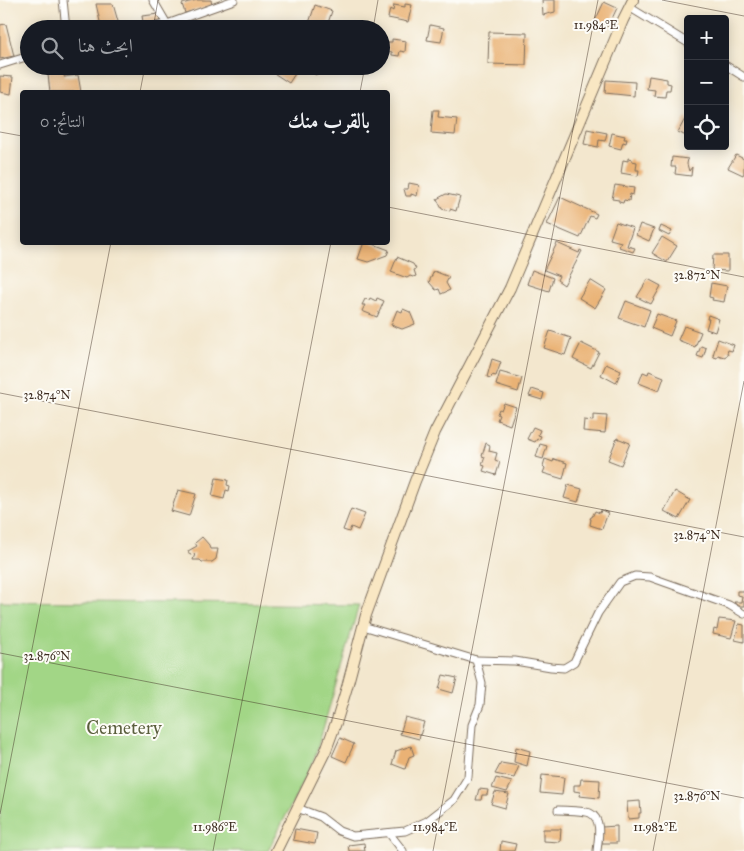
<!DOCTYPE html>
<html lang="ar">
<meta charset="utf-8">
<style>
body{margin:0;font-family:"IM FELL Great Primer",Amiri,serif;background:#20242c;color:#f1f3f6;direction:rtl}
.controls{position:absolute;right:15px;top:15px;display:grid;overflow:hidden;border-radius:5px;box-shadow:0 2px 12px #0003}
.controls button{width:45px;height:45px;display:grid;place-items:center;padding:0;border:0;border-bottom:1px solid #363941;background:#171b24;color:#f1f3f6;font:25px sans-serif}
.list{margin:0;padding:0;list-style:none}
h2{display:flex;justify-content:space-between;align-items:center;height:65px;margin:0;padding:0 20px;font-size:21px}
h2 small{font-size:16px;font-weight:400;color:#9ea1a6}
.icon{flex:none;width:28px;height:28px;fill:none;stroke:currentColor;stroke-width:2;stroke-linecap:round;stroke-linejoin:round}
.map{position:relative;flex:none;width:744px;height:851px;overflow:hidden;direction:ltr}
.search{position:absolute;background:#171b24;box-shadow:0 2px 12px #0003;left:20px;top:20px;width:370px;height:55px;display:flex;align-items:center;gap:12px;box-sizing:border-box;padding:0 18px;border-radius:28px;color:#9ea1a6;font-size:19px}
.panel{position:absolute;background:#171b24;box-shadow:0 2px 12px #0003;left:20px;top:90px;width:370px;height:155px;border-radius:5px;direction:rtl}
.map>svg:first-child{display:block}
.green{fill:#a2d686;stroke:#6e8052}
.building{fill:#eab275}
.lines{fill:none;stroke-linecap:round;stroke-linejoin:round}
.street-casing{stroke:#7b6c5c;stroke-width:9}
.secondary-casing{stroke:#7b6c5c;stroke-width:12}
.street{stroke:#fff;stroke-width:7}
.secondary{stroke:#f9e7c3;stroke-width:10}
.ticks{fill:none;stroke:#3b2a1e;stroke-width:1;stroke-opacity:0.45}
.labels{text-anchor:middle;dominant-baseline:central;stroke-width:4;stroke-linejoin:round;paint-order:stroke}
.park-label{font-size:19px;fill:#5a5e3d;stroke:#fdfcf7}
.ticks-label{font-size:12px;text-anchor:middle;fill:#3b2a1e;stroke:#fdfcf7;stroke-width:4;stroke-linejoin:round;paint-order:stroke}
</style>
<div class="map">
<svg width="744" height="851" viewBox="0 0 744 851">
<rect width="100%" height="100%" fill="#fdfcf7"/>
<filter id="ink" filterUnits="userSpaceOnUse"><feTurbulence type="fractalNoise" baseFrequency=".02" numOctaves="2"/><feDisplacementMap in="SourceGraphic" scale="10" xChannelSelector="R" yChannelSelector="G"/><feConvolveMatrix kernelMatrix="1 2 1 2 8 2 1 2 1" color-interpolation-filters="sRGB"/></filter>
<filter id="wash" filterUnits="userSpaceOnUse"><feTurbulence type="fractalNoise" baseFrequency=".0096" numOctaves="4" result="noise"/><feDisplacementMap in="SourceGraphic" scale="20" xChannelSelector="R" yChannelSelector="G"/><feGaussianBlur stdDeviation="1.12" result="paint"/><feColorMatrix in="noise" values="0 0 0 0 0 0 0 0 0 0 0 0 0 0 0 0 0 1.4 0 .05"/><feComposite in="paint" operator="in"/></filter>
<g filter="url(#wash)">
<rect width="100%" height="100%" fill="#f3e7ce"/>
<!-- green -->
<path class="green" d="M0,601l359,4 -45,155 -46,91h-268z"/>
<g id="blocks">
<!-- building -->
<g class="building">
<path d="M197,0h14l1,6 -27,7 -3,-9z"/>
<path d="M542,0h13v12l-12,3z"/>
<path d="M604,2l13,6 -9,19 -13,-6z"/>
<path d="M96,4h17l6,21 -18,1z"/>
<path d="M405,4l7,1 -4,17 -20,-4 2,-9 3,2 1,-6 11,2z"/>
<path d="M315,5l17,6 -6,18 -17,-6z"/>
<path d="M159,14l1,11 -16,2 -2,-11z"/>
<path d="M6,24l8,32 -14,3v-34z"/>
<path d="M430,25l14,3 -3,14 -14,-2z"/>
<path d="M489,32l38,1 -1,32 -38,-1z"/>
<path d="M392,39l14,2 -1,11 -5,-1 -1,5 -7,-1v-3l-5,-1 1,-9h4z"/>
<path d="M47,66h21l-4,11 14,-2 3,17h-31z"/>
<path d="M263,66h59l-6,9 -9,-6 -1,1 -6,-4 -11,17z"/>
<path d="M0,76l13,1 -2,17 -11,-2z"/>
<path d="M649,76l18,3v4l4,1 -1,6h-4l-1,7 -11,-1 1,-6 -8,-1z"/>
<path d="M606,80l29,2 -1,14 -29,-3z"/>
<path d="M433,110h6l-1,7 19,2 -2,16 -24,-2z"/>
<path d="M686,117l2,1v15l-2,3 -8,-4z"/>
<path d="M587,129l20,4 -2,8 -6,-1 -1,7 -14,-3z"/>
<path d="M612,133l13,3 -1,3h3l-1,4 -3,-1 -2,7 -12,-3z"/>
<path d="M736,155l8,4v14l-1,2 -15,-7z"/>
<path d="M672,157l16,2 -1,5 2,7 3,-4 -1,9 -16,-2 1,-7h-5z"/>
<path d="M628,158l4,1v2l5,1 -1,8h3l-1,6 -17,-3 2,-13 5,1z"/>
<path d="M409,183l10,2 -2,11 -6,-2v2h-5l-2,-7h4z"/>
<path d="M615,185l19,3 -1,7 -3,-1 -1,7 -5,-1 -1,3 -4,-1v-2l-7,-1z"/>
<path d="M446,194l14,3 -4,14 -6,-2v2l-8,-2 -5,-10z"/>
<path d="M560,197l37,17 -2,4 -5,-2 -10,22 -33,-14z"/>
<path d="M616,222l17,6 -6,18 8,2 -2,4 -14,-5 2,-5 -11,-3z"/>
<path d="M640,224l14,5 -5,12 -13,-6z"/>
<path d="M661,226l11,5 -3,5 -10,-5z"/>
<path d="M662,237l15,9 -10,16 -15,-9z"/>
<path d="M364,242h4l21,8 -2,5 -19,7 -10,-3z"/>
<path d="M557,243l22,10 1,-3 2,1 -18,34 -7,-5 2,-4 -15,-6z"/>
<path d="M713,255h15v16l-16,-1z"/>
<path d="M397,257l16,7 3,5 -2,1 2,6 -3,1 -3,-1 -3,2 -16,-6z"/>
<path d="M532,270l21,8 -4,13 -22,-7z"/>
<path d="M434,271l15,6 -3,6 4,7 -9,4 -2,-5 -3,1 -7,-8z"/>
<path d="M648,279l13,7 -10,18 -14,-7z"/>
<path d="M590,280l16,10 -11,18 -16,-10z"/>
<path d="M711,283l16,3 -3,16 -12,-2 1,-2 -4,-1z"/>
<path d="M370,298l6,3 1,-3 7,3 -7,16 -15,-6 3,-6h-3l3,-6 4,1z"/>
<path d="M626,301l24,9 -6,17 -25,-9z"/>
<path d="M403,309l7,3 5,12 -13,5 -11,-4 6,-15 5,2z"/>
<path d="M657,314l19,7 -6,15 -19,-8z"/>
<path d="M708,315l11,4 -4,13 -9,-3 3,-10h-2z"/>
<path d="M684,326l17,6 -6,15 -17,-7z"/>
<path d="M550,331l21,7 -6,17 -21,-7z"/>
<path d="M718,339l16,6 -2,6 -4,-1 -1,3 1,2 -4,2 -6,-2 -1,3 -3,-1 -1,-2z"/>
<path d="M581,343l18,9 -8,16 -18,-9z"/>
<path d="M701,346l5,2 -3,10 -6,-2z"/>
<path d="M492,359l9,3 -5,14 -4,-1 -1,3 -4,-1z"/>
<path d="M606,364l15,7 -5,12 -15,-8z"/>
<path d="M649,371l15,6 -5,14 -20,-8 4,-11 5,2z"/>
<path d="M500,372l22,6 -4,14 -22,-7z"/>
<path d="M532,389l12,4 -2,7 -13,-4z"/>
<path d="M504,403l12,4 -6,18 -13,-5 2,-5 -2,-1 2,-5 2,1z"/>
<path d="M593,415l14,1 -2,17 -22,-2 1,-11 9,1z"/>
<path d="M533,427l7,3 -2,5 3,1 -2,4 -2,-1 -2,3 -8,-3z"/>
<path d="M617,438l13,5 -9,22 -13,-5z"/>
<path d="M486,443l4,2 -1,6 8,2 -2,7 5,2 -4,13 -13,-4 2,-5 -3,-1 3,-8 -3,-1z"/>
<path d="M540,444l7,2 -4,13 -7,-2z"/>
<path d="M545,459l8,3 1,-3 13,4 -4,16 -20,-6 2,-5 -2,-2z"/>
<path d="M216,478l12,2 -1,5 3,1 -1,5 -3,-1 -2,9 -12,-3z"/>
<path d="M568,485l14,4 -4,13 -14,-4z"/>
<path d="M178,490l18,4 -7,22 -18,-5z"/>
<path d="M675,491l15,9 -11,19 -15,-8z"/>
<path d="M351,509l14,5 -7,16 -7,-3 -2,5 -6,-2z"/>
<path d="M601,510l7,3 -6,16 -12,-4 1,-6h-1l1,-2h1l3,-6 5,2z"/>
<path d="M202,537l7,8 1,4h8l-2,10 -4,3h-10l-2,-2h-7l2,-6 -5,1 -2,-4 9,-5 -2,-3z"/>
<path d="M737,591h7v15h-7l-3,-4h7l1,-6 -5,-1z"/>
<path d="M719,619l17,2 -5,17 -18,-4 1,-5 3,1z"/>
<path d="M739,624l5,1v17l-9,-2z"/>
<path d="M443,675l14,3 -4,15 -14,-4z"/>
<path d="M405,717l19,5 -5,17 -19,-5z"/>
<path d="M340,738l14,6 -8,18 -14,-6z"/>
<path d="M411,746l3,9 -5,2 -4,12 -13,-5 4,-13z"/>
<path d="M516,747l14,4 -3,15 -13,-4z"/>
<path d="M501,763l18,3 -5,12 -19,-4z"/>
<path d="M542,775l22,2 -2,18 -22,-2z"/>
<path d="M496,778l16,4 -5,10 -15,-4z"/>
<path d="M581,779l19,1 -1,18 -20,-2 1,-4 -6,-1v-6h6z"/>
<path d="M479,789l9,1 -1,5h-5l-1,5h-5z"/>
<path d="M495,792l14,2 -4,14 -14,-4z"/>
<path d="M640,801l1,12h-2v5l-11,1 -1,-17z"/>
<path d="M617,826v17h-15v-16z"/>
<path d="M295,829l22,4 -2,11 -22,-4z"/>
<path d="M543,829h18l-1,13 -17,-1z"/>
<path d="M501,841l15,3 -2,7h-14z"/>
<path d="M364,843l1,8h-16l-1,-6z"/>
</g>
</g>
</g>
<g filter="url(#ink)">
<use href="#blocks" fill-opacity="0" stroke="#7b6c5c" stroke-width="1"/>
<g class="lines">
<defs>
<g id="street">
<path d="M63,0l3,29"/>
<path d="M153,0l14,24"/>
<path d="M629,7l59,36"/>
<path d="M137,29l30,-5 67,-24"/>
<path d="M0,65l29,-9"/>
<path d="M725,65l19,12"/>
<path d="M476,660l39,1 36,6 13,1 10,-6 24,-49 22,-31 15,-6 15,1 79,28 15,9"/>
<path d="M297,808l24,9 18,14 14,5 52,-5 22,-10 27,-21 14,-23 4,-52 8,-20 2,-22 -6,-23 -113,-34"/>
<path d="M558,810c6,0 28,1 32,3 13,6 8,27 7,38"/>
<path d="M389,833l14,18"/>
</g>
<path id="secondary" d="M276,851l50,-101 11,-30 10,-33 19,-72 49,-134 20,-49 75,-144 113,-268 10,-20"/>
</defs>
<!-- street casing -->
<use href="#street" class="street-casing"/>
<!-- secondary casing -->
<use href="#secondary" class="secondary-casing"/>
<!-- street -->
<use href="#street" class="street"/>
<!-- secondary -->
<use href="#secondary" class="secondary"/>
</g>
</g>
<!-- ticks -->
<path class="ticks" d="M662,0l82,16M153,29l5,-29M373,29l5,-29M140,92l5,-26M360,92l5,-26M0,132l22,4M388,207l356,70M0,393l744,144M0,653l744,145M0,814l111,-572M213,851l118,-609M433,851l165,-851M653,851l91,-470"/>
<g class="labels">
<!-- park labels -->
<g class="park-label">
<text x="124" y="727">Cemetery</text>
</g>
</g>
<g class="ticks-label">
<text x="596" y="29">11.984°E</text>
<text x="697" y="279">32.872°N</text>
<text x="47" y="399">32.874°N</text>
<text x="697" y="539">32.874°N</text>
<text x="47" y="660">32.876°N</text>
<text x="697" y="800">32.876°N</text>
<text x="215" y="831">11.986°E</text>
<text x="435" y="831">11.984°E</text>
<text x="655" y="831">11.982°E</text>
</g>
</svg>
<div class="controls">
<button>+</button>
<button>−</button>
<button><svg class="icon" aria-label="locate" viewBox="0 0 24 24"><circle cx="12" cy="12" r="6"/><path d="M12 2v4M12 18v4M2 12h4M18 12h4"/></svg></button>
</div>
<div class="search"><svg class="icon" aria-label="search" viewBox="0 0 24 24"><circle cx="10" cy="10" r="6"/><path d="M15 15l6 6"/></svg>ابحث هنا</div>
<section class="panel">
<h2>بالقرب منك<small>النتائج: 0</small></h2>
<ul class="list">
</ul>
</section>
</div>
